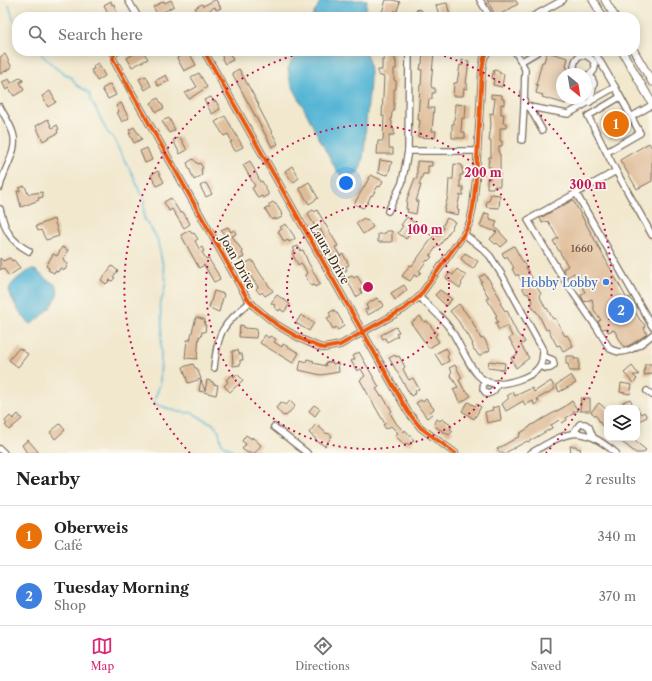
<!DOCTYPE html>
<meta charset="utf-8">
<style>
body{margin:0;font-family:"Libre Caslon Text",serif;background:#f2f2f2;color:#202124}
.controls{position:absolute;right:12px;bottom:12px;display:grid;overflow:hidden;border-radius:8px;box-shadow:0 2px 10px #0003}
.controls button{width:36px;height:36px;display:grid;place-items:center;padding:0;border:0;border-bottom:1px solid #e0e0e0;background:#fff;color:#202124;font:20px sans-serif}
.compass{position:absolute;left:556px;top:68px;width:36px;height:36px;border-radius:50%;background:#fff;box-shadow:0 2px 10px #0003;rotate:150deg}
.you{position:absolute;left:346px;top:183px;width:14px;height:14px;margin:-10px;border:3px solid #fff;border-radius:50%;background:#1a73e8;box-shadow:0 0 0 6px #1a73e833}
.badge{display:grid;place-items:center;width:26px;height:26px;border-radius:50%;background:#db2777;color:#fff;font-size:13px;font-weight:700}
.pin{position:absolute;translate:-50% -50%;border:2px solid #fff;box-shadow:0 1px 4px #0006}
.list{margin:0;padding:0;list-style:none}
h2{display:flex;justify-content:space-between;align-items:center;height:52px;margin:0;padding:0 16px;font-size:17px}
h2 small{font-size:13px;font-weight:400;color:#757577}
.list li{display:grid;grid-template-columns:26px 1fr auto;gap:12px;align-items:center;box-sizing:border-box;height:60px;padding:0 16px;border-top:1px solid #e0e0e0}
.list b{display:block;font-size:15px;white-space:nowrap}
.list p{margin:0;font-size:13px;white-space:nowrap;color:#757577}
.list em{font-size:13px;font-style:normal;color:#757577}
.icon{flex:none;width:22px;height:22px;fill:none;stroke:currentColor;stroke-width:2;stroke-linecap:round;stroke-linejoin:round}
.map{position:relative;flex:none;width:652px;height:453px;overflow:hidden}
.search{position:absolute;background:#fff;box-shadow:0 2px 10px #0003;left:12px;right:12px;top:12px;height:44px;display:flex;align-items:center;gap:10px;box-sizing:border-box;padding:0 14px;border-radius:16px;color:#757577;font-size:15px}
.sheet{height:172px;background:#fff}
nav{display:flex;justify-content:space-around;align-items:center;box-sizing:border-box;height:56px;border-top:1px solid #e0e0e0;background:#fff;font-size:11px;color:#757577}
nav a{display:grid;justify-items:center;gap:2px}
nav .on{color:#db2777}
.map>svg:first-child{display:block}
.water{fill:#56b6d5;stroke:#48707a}
.lines{fill:none;stroke-linecap:round;stroke-linejoin:round}
.stream{stroke:#56b6d5;stroke-width:1.5}
.building{fill:#dfbc98}
.minor-casing{stroke:#7b6c5c;stroke-width:8}
.major-casing{stroke:#7b6c5c;stroke-width:9}
.minor{stroke:#fff;stroke-width:5.5}
.major{stroke:#fff;stroke-width:7}
.cycleway-casing{stroke:#fbf7ec;stroke-width:6}
.cycleway{stroke:#e8590c;stroke-width:4}
.ring{fill:none;stroke:#c2185b;stroke-width:2;stroke-dasharray:2 4}
.shop-dot{fill:#3f7fe0;stroke:#fbf7ec;stroke-width:1.5}
.labels{text-anchor:middle;dominant-baseline:central;stroke-width:3.5;stroke-linejoin:round;paint-order:stroke}
.number-label{font-size:10px;fill:#644e3c}
.street-label{font-size:12px;fill:#3b2a1e;stroke:#fbf7ec}
.shop-label{font-size:12px;fill:#366cbe;stroke:#fbf7ec;text-anchor:end}
.centre{fill:#c2185b;stroke:#fbf7ec;stroke-width:2}
.ring-label{font-size:12px;text-anchor:middle;font-weight:bold;fill:#c2185b;stroke:#fbf7ec;stroke-width:3.5;stroke-linejoin:round;paint-order:stroke}
</style>
<div class="map">
<svg width="652" height="453" viewBox="0 0 652 453">
<rect width="100%" height="100%" fill="#fbf7ec"/>
<filter id="ink" filterUnits="userSpaceOnUse"><feTurbulence type="fractalNoise" baseFrequency=".025" numOctaves="2"/><feDisplacementMap in="SourceGraphic" scale="8" xChannelSelector="R" yChannelSelector="G"/><feConvolveMatrix kernelMatrix="1 2 1 2 8 2 1 2 1" color-interpolation-filters="sRGB"/></filter>
<filter id="wash" filterUnits="userSpaceOnUse"><feTurbulence type="fractalNoise" baseFrequency=".012" numOctaves="4" result="noise"/><feDisplacementMap in="SourceGraphic" scale="16" xChannelSelector="R" yChannelSelector="G"/><feGaussianBlur stdDeviation="0.9" result="paint"/><feColorMatrix in="noise" values="0 0 0 0 0 0 0 0 0 0 0 0 0 0 0 0 0 1.4 0 .05"/><feComposite in="paint" operator="in"/></filter>
<g filter="url(#wash)">
<rect width="100%" height="100%" fill="#f1e8ce"/>
<!-- water -->
<g class="water">
<path d="M321,0h46l-2,17h-53z"/>
<path d="M296,51h69c10,19 2,52 1,73 -1,12 -1,38 -8,48 -3,4 -9,5 -14,5l-6,-5 -7,-11 -41,-80 -2,-12z"/>
<path d="M32,269c6,2 10,7 15,11 3,2 8,3 10,7 5,13 -16,31 -26,37 -9,-6 -19,-23 -22,-34 2,-9 15,-16 23,-21z"/>
</g>
<g class="lines">
<!-- stream -->
<g class="stream">
<path d="M9,5l4,14 4,4"/>
<path d="M39,51l5,6 13,12 15,9 4,7 9,5 5,4 1,7 5,8 6,13 6,11 5,4 7,15 14,25 6,16 4,5v20l13,20 9,42 -2,12 -4,13 2,18 -2,61 -6,17 1,3 24,8 14,1 13,8 6,2 7,8 2,11 5,5 5,2 3,4"/>
</g>
</g>
<g id="blocks">
<!-- building -->
<g class="building">
<path d="M171,0l3,6 -16,9 -5,-8 11,-6 1,2z"/>
<path d="M215,0h1l5,8 -5,2 -1,-3 -9,5 3,5h-9l-5,-9 7,-4 1,2z"/>
<path d="M386,0h7l7,2 -3,9h-3l-2,6 -11,-2z"/>
<path d="M487,0h28l3,4 -22,13z"/>
<path d="M111,1l1,4 2,-1 3,10 -5,3h-2l-6,-12z"/>
<path d="M447,3l3,13 -9,1v-2h-2l-3,-10z"/>
<path d="M139,51h4l5,8 -16,8 -5,-9z"/>
<path d="M178,51h10l8,14 -12,6 -7,-13 4,-3z"/>
<path d="M223,51h5l5,9 -8,4 -3,-5 1,-1 -3,-5z"/>
<path d="M384,51h11v10h1v8h-2v11l2,1v8h-2v20l-2,4 -1,8h1v8h2v6h-5v13h4v6h-16l1,-13h5l1,-25h-2l2,-39 -6,-2v-5h4v-10h2z"/>
<path d="M423,51h11l-3,34 1,3h3v5h-3v6h-3l-1,9h6l-2,23h4l-1,7 -17,-1 2,-17h-2l2,-35h1l1,-15h-2l1,-6h1z"/>
<path d="M547,52l21,6 -2,7 3,9h-7v24h17l-2,6 -11,-3v3l-24,-7 1,-2 -7,-2 2,-8h-2l6,-23h2z"/>
<path d="M5,54l6,12v2l-11,6v-17z"/>
<path d="M462,60l7,1 -3,22h1v6l-3,-1 -1,8h-10l1,-13h3l3,-18 2,1z"/>
<path d="M98,63l7,13 -8,5 -6,-11 3,-1 -1,-3z"/>
<path d="M239,69l20,36 -1,1 20,38 -6,3 -40,-74z"/>
<path d="M494,70l5,1v2l5,1 -2,13 -9,-2 1,-5 -2,-2z"/>
<path d="M199,73l8,14 -18,12 -4,-6 12,-6 -6,-10z"/>
<path d="M166,75l3,6 -11,5 -3,-5z"/>
<path d="M146,76l5,10 -6,4 -6,-11z"/>
<path d="M21,77l2,4 -3,1 4,8 -10,6 -5,-8 -3,2 -4,-8 7,-3 2,4z"/>
<path d="M110,84l6,11 -8,4 -6,-10z"/>
<path d="M50,91l6,11 -8,5 -6,-11z"/>
<path d="M491,94l11,1v4h2v6l-3,-1v10h3l-1,9h3v5h-6v13h2v5h-3v8h1v32h-6v2h-7v-9h3l1,-12h-3l1,-10h2v-16h-2l2,-17 -1,-11 3,1 2,-15 -4,-1z"/>
<path d="M211,97l3,5 2,-1 4,8 -8,5 -8,-14z"/>
<path d="M158,98l6,10 -8,4 -5,-9z"/>
<path d="M121,103l8,15 -7,4 -5,-10h2l-3,-6z"/>
<path d="M455,104l11,1 -1,13h-3l-1,13 1,1h3v6h-13v-14h2z"/>
<path d="M614,112l9,16 -12,7 -9,-16z"/>
<path d="M225,116l18,31 -8,4 -5,-9h2l-4,-8 -4,2 -9,-14z"/>
<path d="M169,118l6,12 -6,3 -7,-12z"/>
<path d="M48,119l4,9 5,-3 2,4 -2,1 1,3 -15,8 -7,-15z"/>
<path d="M134,127l8,12 -8,4 -5,-10h2l-2,-3z"/>
<path d="M180,137l7,13 -7,4 -7,-14z"/>
<path d="M649,143l3,5v33l-15,8 -17,-29z"/>
<path d="M147,148l5,12 -7,3 -5,-12z"/>
<path d="M193,159l5,5 2,-1 3,5 -2,1 1,2 -1,1 1,3 -8,5 -7,-17z"/>
<path d="M380,160l12,2 -4,13 -10,-2z"/>
<path d="M250,161l8,16 2,5 2,-1 6,12v2l-5,3 -1,-2 -4,2 -6,-10 3,-2 -12,-21z"/>
<path d="M417,161l15,1v4h-4v8h-5l-4,11h2l-5,16h2l-2,13 -9,-2 1,-3h-2l1,-10 8,-21 2,1z"/>
<path d="M454,164l8,1v4h1v6h-3v12h3v8h-3l-3,14h2l-1,6 -14,-3 4,-16 1,-17h4z"/>
<path d="M292,166l7,12 -5,4 -3,-2 -6,-9z"/>
<path d="M158,171l6,11 -7,4 -6,-11z"/>
<path d="M371,175l12,6 -3,6 -2,-1 -6,10 -1,-1 -4,9 -4,4 -9,-4z"/>
<path d="M309,182l9,16 -9,6 -10,-16z"/>
<path d="M206,183l6,11 -6,3 -6,-11z"/>
<path d="M25,186l3,8 14,-2 1,5 -5,1 1,2 -18,7 -4,-16h3l-1,-3z"/>
<path d="M491,194l9,1 -1,13 -13,-1 1,-6h2z"/>
<path d="M171,198l9,15 3,-1 5,8 2,4 -6,4 -12,-19 -3,2 -5,-9z"/>
<path d="M573,200l54,99 2,-2 4,7 -2,1 9,15 5,5 -1,3 3,6 -12,8 -7,4 -4,1 -10,-17 -6,2 -1,-4 -5,1 -4,-8 3,-1 -7,-10 -2,-11 -8,3 -3,-7 4,-3 -11,-19 -7,4 -4,-8 5,-3 -15,-25 5,-3 -10,-17 -6,2 -2,-5z"/>
<path d="M273,202l2,2h1l6,10h-1l1,3 -6,3 -1,-2 -3,2 -7,-11 5,-2 -2,-2z"/>
<path d="M313,210l2,2 2,-2 21,36 -3,1 5,9 3,-2 6,11 -4,2 2,3 -5,3 -2,-3 -1,1 -13,-26 -1,-4 1,-1 -7,-13 -2,2 -7,-11 -2,-5z"/>
<path d="M485,213l4,1v3l2,1 -1,1 7,2 -2,6 13,14 -7,6 -4,-4 -1,1 -2,-1 -4,-4 7,-7 -17,-6z"/>
<path d="M407,217l8,6 -3,3 2,2 -8,11 -8,-6 5,-7 -2,-1z"/>
<path d="M364,218l2,2 1,-1 6,8 -10,7 -7,-11z"/>
<path d="M447,218l8,4 -5,9 -10,14 -3,1 -7,10 2,1 -4,4 -1,-1 -8,11 2,1 -4,5 -3,-2 -4,6 -8,-5 8,-11 2,1 23,-32 3,2 6,-8 -2,-1z"/>
<path d="M54,219l5,17 -13,4 -5,-10 -3,1 -2,-5z"/>
<path d="M286,224l8,12 1,3 -6,3 -1,-2 -4,2 -6,-11 4,-2 -2,-2z"/>
<path d="M228,227l3,5 3,-2 2,4 -4,2 11,16 -1,1 2,4 -6,3 -15,-25 1,-1 -3,-4z"/>
<path d="M190,230l2,4 2,-1 4,6 -3,2 4,8 3,-2 2,4 -2,1 4,7 2,-1 10,16 2,5 -6,3 -10,-17 -5,3 -18,-33z"/>
<path d="M386,231h6v11h-14v-8h5v-1h3z"/>
<path d="M298,246l3,5 2,-1 5,12 12,22 -5,3 -1,-2 -3,1 -6,-11 2,-2 -4,-8 -2,-2 -3,2 -6,-12 3,-2 -2,-3z"/>
<path d="M514,246l27,48 -2,1 7,14 1,-1 6,11 2,-1 10,18 2,-1 6,11 -10,5 -3,-6 -3,1 -9,-17 -2,1 -7,-15 -3,-4h-1l-4,-7 2,-1 -5,-10 -2,1 -4,-7 2,-1 -6,-12 -2,2 -4,-7 2,-1 -7,-12 -2,2 -3,-5z"/>
<path d="M62,247l6,3 -5,9h1v2l4,3 -3,6 -5,-2 -2,4 -3,-1 -1,2 -6,-3 1,-2 -3,-2 7,-12 4,2z"/>
<path d="M465,253l13,8 -5,8 -9,-6 1,-1 -4,-3z"/>
<path d="M0,258l3,3 7,-3 2,3 2,-1 6,8 -11,8 -6,-8 -3,2z"/>
<path d="M252,260l9,15 12,16 -8,5 -3,-4 -2,2 -4,-5 2,-2 -9,-13 -2,1 -3,-6 2,-1 -2,-4z"/>
<path d="M112,266l6,5 -5,6 2,1 -3,3 -2,-1 -4,4 -5,-4z"/>
<path d="M457,269l9,7 -5,7 1,1 -2,4 -14,-10 4,-5 3,2z"/>
<path d="M485,274l2,4h1l12,20 1,4 -1,1 5,8 2,-1 2,5 3,8 5,10 3,4 1,-1 4,6 -4,3 8,13 -13,10 -5,-10 7,-4 -9,-16 3,-2 -5,-10 -8,4 -4,-7 3,-1 -3,-5 2,-1 -10,-17 2,-1 -9,-16h2l-3,-5z"/>
<path d="M352,276l2,2 3,-2 7,11 -4,2 2,4 -6,4 -8,-16 -1,-3z"/>
<path d="M404,285l3,5 -12,10 -4,-7z"/>
<path d="M440,290l12,9 -6,7 -11,-11z"/>
<path d="M214,291l10,3 -5,18 -10,-4z"/>
<path d="M277,295l13,9 -6,8 -4,-3 -1,2 -5,-4 1,-2 -4,-2z"/>
<path d="M377,298l2,4 2,-1 3,4 -2,1v1l-14,8 -3,-5 3,-1 -2,-4z"/>
<path d="M459,304l13,17 9,18 3,-1 6,12 -11,6 -4,-6h-1l-2,-6h1l-6,-11h-1l-2,-2 -5,-9 -9,-11z"/>
<path d="M334,310l2,3h1l6,10h-1l2,3 -6,4 -2,-3 -3,2 -6,-11 4,-2 -2,-3z"/>
<path d="M301,315l13,8 -5,8 -13,-8z"/>
<path d="M420,316l4,6 3,-1 10,13 -2,2 4,6 -10,6 -18,-25z"/>
<path d="M196,317l9,3 -1,5h2l-1,7h-3l-1,5 -2,-1 -2,23 -12,-1 2,-18h3z"/>
<path d="M240,325l4,1v2l13,1 -1,9 -17,-1z"/>
<path d="M396,327l3,5 -3,1 2,3 -11,6 -2,-4 -2,1 -2,-4z"/>
<path d="M265,335l4,3 1,-2 6,3 -2,3 8,5 1,-3 16,9 -6,10 -33,-20z"/>
<path d="M19,348l9,6 -10,13 -9,-7z"/>
<path d="M446,348l3,5 -2,3 2,5 -7,4 -7,-11z"/>
<path d="M238,350l1,4h3l1,6h-3v5l-7,1 -1,-15z"/>
<path d="M359,352l20,35 -3,2 5,7 1,-1 10,16 -2,2 6,10 8,9 1,-2 9,10 -5,5 -2,-2 -2,2 -10,-9 3,-3 -7,-7 -5,3 -3,-4 2,-1 -25,-44 5,-4 -4,-7 -4,2 -6,-10 4,-2 -2,-3z"/>
<path d="M395,355l1,2 3,-1 6,11 -2,2 4,8 2,3 4,-2 6,11 -4,2 1,2 -5,3 -22,-38z"/>
<path d="M566,356h8v3h5v12h-9l-2,-7h-2z"/>
<path d="M307,359l7,2 -1,2 13,3 -1,-3 7,-1 1,2 5,-1 1,9 -18,3 -22,-5 2,-10 5,2z"/>
<path d="M489,361l16,2 -1,7 -16,-2z"/>
<path d="M193,364l2,4h2l4,11 -13,4 -5,-16z"/>
<path d="M645,364h7v10l-8,1z"/>
<path d="M455,365l7,13 -3,2 6,11 3,1 3,4 -11,7 -7,-14 5,-2 -8,-13 2,-2 -3,-4z"/>
<path d="M632,366l7,9h-6l4,4 -4,4 -9,-10z"/>
<path d="M237,374l6,6 -13,12 -6,-6 4,-4 -2,-2 6,-5 2,2z"/>
<path d="M571,375l5,8 -17,9 -3,-7z"/>
<path d="M201,380l4,11 2,-11 6,2v2l5,1 -2,10 -17,-4z"/>
<path d="M551,381l4,8 -18,10 2,3 -5,3 -1,-4 -8,4 -2,-4 -17,10 -4,-7 7,-6 -2,-2 6,-4 2,4 17,-8 2,4z"/>
<path d="M621,383l11,2 -2,9 -10,-2z"/>
<path d="M581,398h9v13h-10z"/>
<path d="M426,399l8,10 -4,3 2,2 -5,4 -11,-15 5,-3 2,2z"/>
<path d="M630,399l2,4 -1,1 3,4h-8l-3,-6z"/>
<path d="M290,401l5,5 -9,10 -2,-1 -1,1 -7,-8 5,-6 5,3z"/>
<path d="M572,401l6,10h-5l1,2 -8,5 1,2 -5,3 -3,-3 -8,5 1,3 -24,14 -1,-1 -22,12h-5l-3,-4 23,-13 -1,-2 11,-7v-1l34,-19z"/>
<path d="M468,402l7,4 2,-2 4,3 -7,12 -12,-8z"/>
<path d="M599,403l8,7v13l-5,3 -5,-9 -6,-5z"/>
<path d="M314,405l6,4 -5,7 -6,-5z"/>
<path d="M499,406l2,14 -14,3 -2,-11 8,-2 -1,-2z"/>
<path d="M637,407l3,6 1,1 3,-2 3,5 -10,5z"/>
<path d="M18,414l4,5 -13,11 -4,-5 2,-1 -2,-3 5,-5 3,3z"/>
<path d="M437,419l3,2 2,-2 10,7 -2,3 3,2 -4,4 -13,-8v-1l-2,-2z"/>
<path d="M60,424l5,6 -10,9 -5,-7z"/>
<path d="M316,424l11,10 1,-1 4,3 -7,10 -10,-6 1,-1 -7,-6z"/>
<path d="M246,435l6,4v-2l9,8 -6,8h-7l-6,-4 4,-5 -4,-3z"/>
<path d="M625,438h8l3,2 -1,1 11,9 -3,3h-7l-14,-11z"/>
<path d="M28,440l7,8 4,5h-12l-5,-8z"/>
<path d="M570,446h6l2,3 2,-1 1,5h-10z"/>
</g>
</g>
</g>
<g filter="url(#ink)">
<use href="#blocks" fill-opacity="0" stroke="#7b6c5c" stroke-width="1"/>
<g class="lines">
<defs>
<g id="minor">
<path d="M128,0l10,17"/>
<path d="M480,0l10,17"/>
<path d="M544,11l4,6"/>
<path d="M417,17l2,-4"/>
<path d="M532,17l31,-17"/>
<path d="M570,17h5"/>
<path d="M117,51l-3,3 -1,5 134,239 8,9 22,18 24,14 18,8 5,1 16,-3 64,-36 15,-12 45,-63 6,-12 3,-15 3,-29 6,-108 2,-12 4,-7"/>
<path d="M204,51l204,361 13,16 34,25"/>
<path d="M515,51l10,18 -1,37 44,8 47,-27 -21,-36"/>
<path d="M522,61l17,-10"/>
<path d="M574,67c2,-27 37,0 12,9"/>
<path d="M577,73l1,1"/>
<path d="M590,102l4,-19 -4,-9"/>
<path d="M529,106l13,24"/>
<path d="M0,107c4,8 10,17 13,26 6,18 -10,36 -13,54"/>
<path d="M631,117l21,-12"/>
<path d="M522,140l2,-34"/>
<path d="M408,151h69"/>
<path d="M607,152l33,-19 -25,-46"/>
<path d="M616,171l-28,-55 32,-19"/>
<path d="M576,193l76,133"/>
<path d="M0,209c5,21 9,31 29,42"/>
<path d="M388,211l14,-28 6,-32 1,-100"/>
<path d="M652,235l-36,-64 -88,49 33,55 36,53 13,21c3,1 7,3 10,3 12,0 24,-10 32,-17"/>
<path d="M419,297c11,10 23,20 32,33 7,10 20,41 29,47 3,3 7,5 11,6 12,3 41,-5 48,-16 4,-5 4,-11 4,-17l-41,-75 -12,-19 -8,-8 -18,-14"/>
<path d="M540,366c5,3 10,4 14,-1l-1,-5 -10,-4"/>
<path d="M214,368c4,-38 8,-42 36,-66"/>
<path d="M484,380l-1,9 4,5c7,-1 8,-5 11,-11"/>
<path d="M647,391l5,4"/>
<path d="M274,427l33,26"/>
<path d="M573,433l7,-9h5l4,3 4,10"/>
<path d="M0,449l4,4"/>
<path d="M531,453c38,-22 48,-30 85,0"/>
</g>
<g id="major">
<path d="M593,0l10,17"/>
<path d="M605,0l10,17"/>
<path d="M622,51l30,52"/>
<path d="M634,51l18,31"/>
</g>
</defs>
<!-- minor casing -->
<use href="#minor" class="minor-casing"/>
<!-- major casing -->
<use href="#major" class="major-casing"/>
<!-- minor -->
<use href="#minor" class="minor"/>
<!-- major -->
<use href="#major" class="major"/>
<defs>
<g id="cycleway">
<path d="M117,51l-3,3 -1,5 134,239 8,9 22,18 24,14 18,8 5,1 16,-3 64,-36 15,-12 45,-63 6,-12 3,-15 3,-29 6,-108 2,-12 4,-7"/>
<path d="M204,51l204,361 13,16 34,25"/>
</g>
</defs>
<!-- cycleway casing -->
<use href="#cycleway" class="cycleway-casing"/>
<!-- cycleway -->
<use href="#cycleway" class="cycleway"/>
</g>
</g>
<!-- distance rings -->
<g class="ring">
<circle cx="368" cy="287" r="81"/>
<circle cx="368" cy="287" r="162"/>
<path d="M190 453A243 243 0 0 1 309 51M427 51A243 243 0 0 1 546 453"/>
</g>
<!-- markers -->
<circle class="shop-dot" cx="606" cy="282" r="4"/>
<g class="labels">
<!-- number labels -->
<g class="number-label">
<text x="582" y="248">1660</text>
</g>
<!-- street labels -->
<g class="street-label">
<text transform="translate(330 254) rotate(60)">Laura Drive</text>
<text transform="translate(238 262) rotate(61)">Joan Drive</text>
</g>
<!-- shop labels -->
<g class="shop-label">
<text x="598" y="282">Hobby Lobby</text>
</g>
</g>
<circle cx="368" cy="287" r="6" class="centre"/>
<g class="ring-label">
<text x="483" y="177">200 m</text>
<text x="588" y="189">300 m</text>
<text x="425" y="234">100 m</text>
</g>
</svg>
<div class="controls">
<button><svg class="icon" aria-label="layers" viewBox="0 0 24 24"><path d="M12 4l9 5-9 5-9-5zM3 14l9 5 9-5"/></svg></button>
</div>
<svg class="compass" viewBox="-18 -18 36 36"><path d="M0-13l5 13h-10z" fill="#e53935"/><path d="M0 13l5-13h-10z" fill="#757577"/></svg>
<div class="you"></div>
<div class="pin badge" style="left:616px;top:124px;background:#e8710a">1</div>
<div class="pin badge" style="left:621px;top:310px;background:#3f7fe0">2</div>
<div class="search"><svg class="icon" aria-label="search" viewBox="0 0 24 24"><circle cx="10" cy="10" r="6"/><path d="M15 15l6 6"/></svg>Search here</div>
</div>
<section class="sheet">
<h2>Nearby<small>2 results</small></h2>
<ul class="list">
<li><span class="badge" style="background:#e8710a">1</span><div><b>Oberweis</b><p>Café</p></div><em>340 m</em></li>
<li><span class="badge" style="background:#3f7fe0">2</span><div><b>Tuesday Morning</b><p>Shop</p></div><em>370 m</em></li>
</ul>
</section>
<nav>
<a class="on"><svg class="icon" aria-label="map" viewBox="0 0 24 24"><path d="M3 6l6-2 6 2 6-2v14l-6 2-6-2-6 2zM9 4v14M15 6v14"/></svg>Map</a>
<a><svg class="icon" aria-label="directions" viewBox="0 0 24 24"><path d="M12 3l9 9-9 9-9-9zM9 14v-3h6M13 9l2 2-2 2"/></svg>Directions</a>
<a><svg class="icon" aria-label="saved" viewBox="0 0 24 24"><path d="M7 4h10v16l-5-4-5 4z"/></svg>Saved</a>
</nav>
